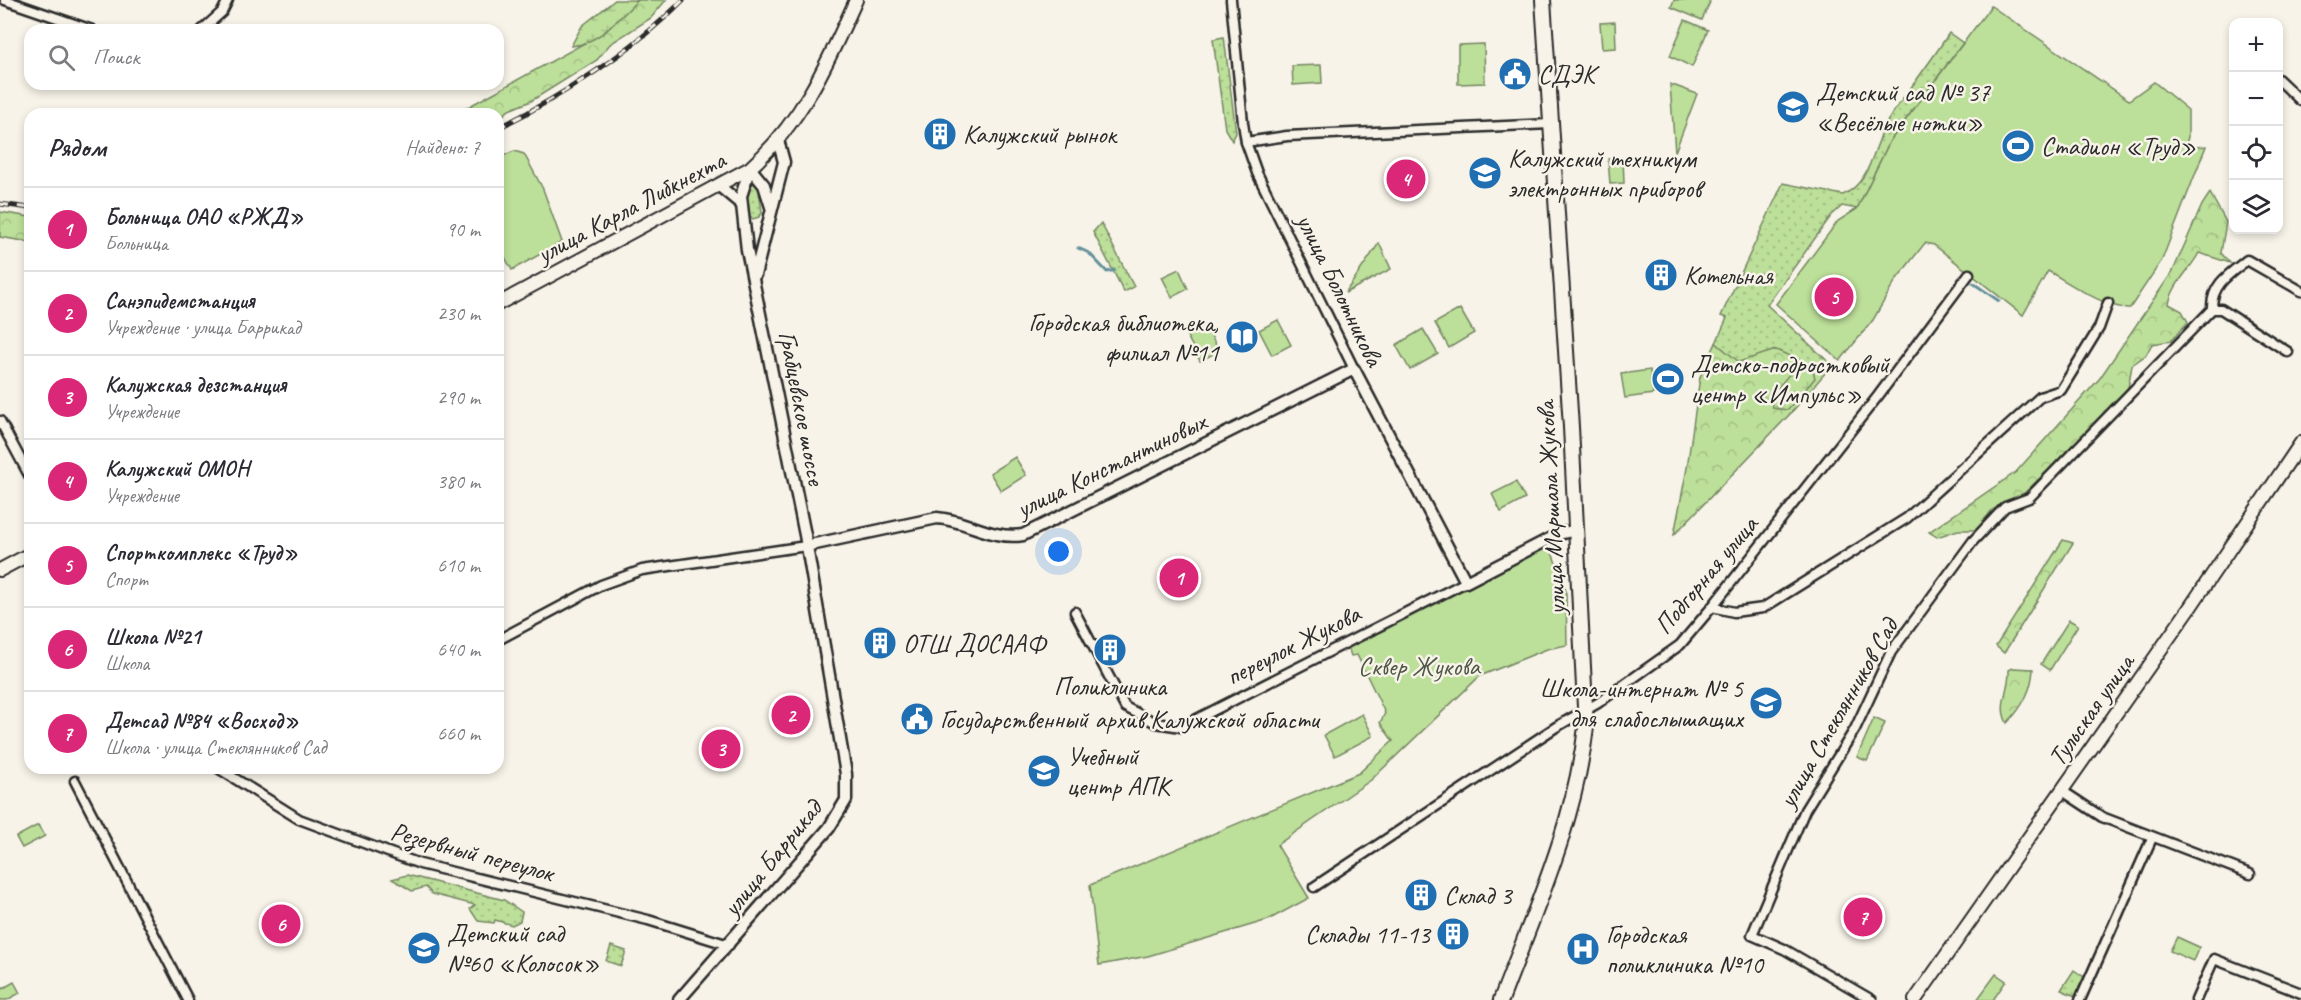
<!DOCTYPE html>
<html lang="ru">
<meta charset="utf-8">
<style>
body{margin:0;font-family:Caveat,sans-serif;background:#f7f7f7;color:#2b2b33}
.controls{position:absolute;right:18px;top:18px;display:grid;overflow:hidden;border-radius:12px;box-shadow:0 3px 9px #0003}
.controls button{width:54px;height:54px;display:grid;place-items:center;padding:0;border:0;border-bottom:2px solid #e1e1e2;background:#fff;color:#2b2b33;font:30px sans-serif}
.you{position:absolute;left:1059px;top:552px;width:21px;height:21px;margin:-15px;border:4px solid #fff;border-radius:50%;background:#1a73e8;box-shadow:0 0 0 9px #1a73e833}
.badge{display:grid;place-items:center;width:39px;height:39px;border-radius:50%;background:#db2777;color:#fff;font-size:20px;font-weight:700}
.pin{position:absolute;translate:-50% -50%;border:3px solid #fff;box-shadow:0 2px 6px #0006}
.list{margin:0;padding:0;list-style:none}
h2{display:flex;justify-content:space-between;align-items:center;height:78px;margin:0;padding:0 24px;font-size:26px}
h2 small{font-size:20px;font-weight:400;color:#7c7c81}
.list li{display:grid;grid-template-columns:39px 1fr auto;gap:18px;align-items:center;box-sizing:border-box;height:84px;padding:0 24px;border-top:2px solid #e1e1e2}
.list b{display:block;font-size:22px;white-space:nowrap}
.list p{margin:0;font-size:20px;white-space:nowrap;color:#7c7c81}
.list em{font-size:20px;font-style:normal;color:#7c7c81}
.icon{flex:none;width:33px;height:33px;fill:none;stroke:currentColor;stroke-width:2;stroke-linecap:round;stroke-linejoin:round}
.map{position:relative;flex:none;width:2301px;height:1000px;overflow:hidden}
.search{position:absolute;background:#fff;box-shadow:0 3px 9px #0003;left:24px;top:24px;width:480px;height:66px;display:flex;align-items:center;gap:15px;box-sizing:border-box;padding:0 21px;border-radius:18px;color:#7c7c81;font-size:22px}
.panel{position:absolute;background:#fff;box-shadow:0 3px 9px #0003;left:24px;top:108px;width:480px;height:666px;border-radius:18px}
.map>svg:first-child{display:block}
.grass{fill:url(#grass-dots);stroke:#748562;stroke-width:1.5}
.forest{fill:url(#forest-crowns);stroke:#748562;stroke-width:1.5}
.wetland{fill:url(#wetland-marsh);stroke:#748562;stroke-width:1.5}
.park{fill:#bcdf99;stroke:#748562;stroke-width:1.5}
.lines{fill:none;stroke-linecap:round;stroke-linejoin:round}
.stream{stroke:#63909c;stroke-width:3}
.minor-casing{stroke:#2b2b2b;stroke-width:13}
.tertiary-casing{stroke:#2b2b2b;stroke-width:15}
.secondary-casing{stroke:#2b2b2b;stroke-width:16}
.primary-casing{stroke:#2b2b2b;stroke-width:18}
.minor{stroke:#f7f3e8;stroke-width:8}
.tertiary{stroke:#f7f3e8;stroke-width:10}
.secondary{stroke:#f7f3e8;stroke-width:12}
.primary{stroke:#f7f3e8;stroke-width:14}
.rail-casing{stroke:#2b2b2b;stroke-width:5}
.rail{stroke:#f7f3e8;stroke-width:3;stroke-dasharray:9;stroke-linecap:butt}
.labels{text-anchor:middle;dominant-baseline:central;stroke-width:5;stroke-linejoin:round;paint-order:stroke}
.poi-label{font-size:26px;fill:#2b2b2b;stroke:#f7f3e8;text-anchor:start}
.street-label{font-size:26px;fill:#2b2b2b;stroke:#f7f3e8}
.park-label{font-size:26px;fill:#4f5846;stroke:#f7f3e8}
</style>
<div class="map">
<svg width="2301" height="1000" viewBox="0 0 2301 1000">
<defs>
<pattern id="grass-dots" width="8" height="8" patternUnits="userSpaceOnUse" patternTransform="scale(1.5)"><rect width="8" height="8" fill="#bcdf99"/><path d="M2 2h.1M6 6h.1" fill="none" stroke="#a2c084" stroke-width="1.8" stroke-linecap="round"/></pattern>
<pattern id="forest-crowns" width="20" height="18" patternUnits="userSpaceOnUse" patternTransform="scale(1.5)"><rect width="20" height="18" fill="#bcdf99"/><path d="M2 6a3 3 0 1 1 6 0M12 15a3 3 0 1 1 6 0" fill="none" stroke="#a2c084"/></pattern>
<pattern id="wetland-marsh" width="20" height="14" patternUnits="userSpaceOnUse" patternTransform="scale(1.5)"><rect width="20" height="14" fill="#bcdf99"/><path d="M1 5h8M5 5V1M11 12h8M15 12V8" fill="none" stroke="#a2c084"/></pattern>
</defs>
<rect width="100%" height="100%" fill="#f7f3e8"/>
<filter id="ink" filterUnits="userSpaceOnUse"><feTurbulence type="fractalNoise" baseFrequency=".0167" numOctaves="2"/><feDisplacementMap in="SourceGraphic" scale="12" xChannelSelector="R" yChannelSelector="G"/><feConvolveMatrix kernelMatrix="1 2 1 2 8 2 1 2 1" color-interpolation-filters="sRGB"/></filter>
<g filter="url(#ink)">
<!-- grass -->
<g class="grass">
<path d="M1949,33l14,10 -73,98 -33,68 -15,-3 -11,10 -64,89 65,60 -26,-2 -30,-13 -37,13 -23,-20 11,-25 -6,-2 62,-133 60,12c30,-14 30,-52 47,-78 19,-28 41,-55 59,-84z"/>
<path d="M1224,37l12,96 -4,8 -7,-12 -12,-90z"/>
<path d="M754,183l5,6 3,24 -3,4 -6,2 -3,-3 -4,-21 2,-9z"/>
<path d="M1101,223l33,64 -10,5 -31,-60z"/>
<path d="M407,875l97,25 18,12 -2,9 -8,4 -17,-5 -1,3 -16,-2 -8,-12 5,-4 -43,-11 -6,-7 -14,4 -20,-12z"/>
<path d="M611,946l15,5 -5,15 -15,-5z"/>
<path d="M2074,970l10,7 -9,19 -14,-6z"/>
</g>
<!-- forest -->
<g class="forest">
<path d="M638,0h28l-15,18 -41,26 -13,16 -66,41 -22,9 -11,10v-6h-43l150,-82z"/>
<path d="M2210,193l16,29 -5,31 9,10 -31,-10c-9,17 -27,32 -30,51l13,7 6,11 -17,19 -19,3 -6,11 -14,10 -4,23 -75,78 -30,28 -31,16 -15,20h-19l-21,7 -8,-5 87,-60 84,-94 73,-107 29,-66z"/>
<path d="M0,212l30,5v25l-30,-5z"/>
<path d="M1716,343l23,19 37,-12 30,13 26,2 -41,48 -117,122 13,-67 13,-91z"/>
<path d="M2063,540l10,3 -69,110 -8,-7z"/>
<path d="M2013,668l20,1c-1,21 -11,39 -26,54 -10,-18 3,-34 2,-53z"/>
</g>
<!-- wetland -->
<g class="wetland">
<path d="M615,0h23c-19,18 -39,44 -67,46l11,-20z"/>
<path d="M1797,365l16,5 2,8 -27,32 -15,-2 -3,-11z"/>
</g>
<!-- park -->
<g class="park">
<path d="M1674,0h32l4,2 -8,18 -31,-13z"/>
<path d="M1991,6l138,94 25,-18 34,28v27l-3,11 21,-2 -44,114 -32,48c-22,2 -62,-26 -82,-37l-25,44 -89,-70 -9,-2 -29,37 -23,40 -33,41 -64,-57 62,-83 19,-12 33,-68z"/>
<path d="M1685,20l23,10 -16,37 -22,-11z"/>
<path d="M1615,22l1,26 -14,1 -2,-26z"/>
<path d="M1484,44l1,39 -27,1v-39z"/>
<path d="M1321,65l1,18 -29,2 -1,-19z"/>
<path d="M1670,84l27,10 -22,58z"/>
<path d="M514,151l10,3 19,35 19,53 -50,28 -9,-16 -5,2v-98z"/>
<path d="M1623,158l1,25 -14,1 -2,-25z"/>
<path d="M1379,243l12,26 -46,24z"/>
<path d="M1179,269l9,20 -16,8 -10,-20z"/>
<path d="M1460,309l14,24 -25,15 -14,-25z"/>
<path d="M1278,320l13,25 -19,10 -13,-25z"/>
<path d="M1205,324l14,27 -19,10 -14,-27z"/>
<path d="M1423,329l15,25 -28,16 -14,-25z"/>
<path d="M1650,370l3,24 -28,4 -4,-24z"/>
<path d="M1015,457l11,18 -25,16 -11,-18z"/>
<path d="M1516,482l9,17 -24,13 -9,-18z"/>
<path d="M1549,544l17,47 1,54 -20,4 -67,27 -109,104 -94,65 32,53 -41,22 -120,36 -49,9 -9,-80 269,-112 34,-32 -13,-18 5,-10 -28,-58 -6,1 -3,-9z"/>
<path d="M2069,620l9,5 -28,45 -9,-6z"/>
<path d="M1362,714l11,22 -38,20 -11,-21z"/>
<path d="M1874,718l11,5 -18,38 -10,-4z"/>
<path d="M38,825l7,11 -23,12 -6,-11z"/>
<path d="M2177,937l22,10 -6,14 -23,-10z"/>
<path d="M1996,974l10,7 -13,19h-16z"/>
<path d="M14,982l6,11 -13,7h-7v-10z"/>
</g>
<g class="lines">
<!-- stream -->
<g class="stream">
<path d="M1078,248l11,5 18,19 8,-2"/>
<path d="M1973,283l26,18"/>
</g>
<defs>
<g id="minor">
<path d="M5,0l87,30"/>
<path d="M1231,0l12,123 3,19 11,31 97,196"/>
<path d="M202,30l20,-18 6,-12"/>
<path d="M2278,79l23,22"/>
<path d="M1246,142l41,-6 264,-12"/>
<path d="M2212,309c-1,-24 17,-35 35,-49l54,31"/>
<path d="M2212,309h9l67,43"/>
<path d="M0,421l30,56"/>
<path d="M1712,607l22,5 29,-4 144,-90 133,-121 21,-7 38,-62 9,-25"/>
<path d="M1075,612l50,95 31,16 25,4 285,-145"/>
<path d="M498,640l103,-55 41,-15 164,-24"/>
<path d="M218,768l81,51 121,45 228,56 81,25"/>
<path d="M75,781l113,219"/>
<path d="M2061,790l41,27 148,57"/>
<path d="M1314,887l242,-160 42,-24 82,-58 32,-38 166,-211 91,-122"/>
<path d="M1872,1000l-88,-51 -32,-14 53,-125 50,-81 36,-77 82,-111 32,-34 24,-9 183,-189"/>
<path d="M2080,1000l72,-162"/>
<path d="M2196,1000l18,-41 87,34"/>
</g>
<g id="tertiary">
<path d="M750,168l14,17 7,22"/>
<path d="M718,185l23,19"/>
<path d="M755,275l29,-113 -6,-22"/>
<path d="M806,546l131,-28c30,2 54,22 86,17l331,-166 112,213 93,-48 17,-4"/>
<path d="M679,1000l150,-172 17,-28v-26l-41,-239 -58,-285 -6,-54 9,-28"/>
</g>
<g id="secondary">
<path d="M498,304l252,-136c52,-46 78,-106 106,-168"/>
<path d="M0,570l30,-16"/>
<path d="M1915,1000l274,-391 112,-166"/>
</g>
<path id="primary" d="M1501,1000c34,-90 74,-177 85,-273l-15,-300 -28,-427"/>
</defs>
<!-- minor casing -->
<use href="#minor" class="minor-casing"/>
<!-- tertiary casing -->
<use href="#tertiary" class="tertiary-casing"/>
<!-- secondary casing -->
<use href="#secondary" class="secondary-casing"/>
<!-- primary casing -->
<use href="#primary" class="primary-casing"/>
<!-- minor -->
<use href="#minor" class="minor"/>
<!-- tertiary -->
<use href="#tertiary" class="tertiary"/>
<!-- secondary -->
<use href="#secondary" class="secondary"/>
<!-- primary -->
<use href="#primary" class="primary"/>
<defs>
<g id="rail">
<path d="M498,128c63,-31 136,-78 185,-128"/>
<path d="M0,204l30,4"/>
</g>
</defs>
<!-- rail casing -->
<use href="#rail" class="rail-casing"/>
<!-- rail -->
<use href="#rail" class="rail"/>
</g>
</g>
<!-- icons -->
<defs>
<symbol id="civic-disc" viewBox="-11 -11 22 22"><circle r="9.5" fill="#1f6fb2" stroke="#f7f3e8"/><path d="M-.6-6.5H3V-4.5H.6V-3L4-1V1h2V6H-6V1h2V-1L-.6-3ZM-1.2 2.5V6h2.4V2.5Z" fill="#fff"/></symbol>
<symbol id="school-disc" viewBox="-11 -11 22 22"><circle r="9.5" fill="#1f6fb2" stroke="#f7f3e8"/><path d="M0-5L7-2L0 1L-7-2ZM-4 1L0 2.5L4 1V4Q0 6-4 4Z" fill="#fff"/></symbol>
<symbol id="building-disc" viewBox="-11 -11 22 22"><circle r="9.5" fill="#1f6fb2" stroke="#f7f3e8"/><path d="M-4-6H4V6H1V3H-1V6H-4ZM-2.5-4.3h1.7v1.8h-1.7ZM.8-4.3h1.7v1.8H.8ZM-2.5-1h1.7V.8h-1.7ZM.8-1h1.7V.8H.8Z" fill="#fff"/></symbol>
<symbol id="stadium-disc" viewBox="-11 -11 22 22"><circle r="9.5" fill="#1f6fb2" stroke="#f7f3e8"/><path d="M0-5a6.5 5 0 1 0 0 10a6.5 5 0 1 0 0-10ZM-3.5-1.8h7v3.6h-7Z" fill="#fff"/></symbol>
<symbol id="university-disc" viewBox="-11 -11 22 22"><circle r="9.5" fill="#1f6fb2" stroke="#f7f3e8"/><path d="M0-5L7-2L0 1L-7-2ZM-4 1L0 2.5L4 1V4Q0 6-4 4Z" fill="#fff"/></symbol>
<symbol id="library-disc" viewBox="-11 -11 22 22"><circle r="9.5" fill="#1f6fb2" stroke="#f7f3e8"/><path d="M-6-4Q-3-5.5-.7-3.5V5Q-3 3-6 4ZM6-4Q3-5.5 .7-3.5V5Q3 3 6 4Z" fill="#fff"/></symbol>
<symbol id="hospital-disc" viewBox="-11 -11 22 22"><circle r="9.5" fill="#1f6fb2" stroke="#f7f3e8"/><path d="M-5-5h3v3.5h4V-5h3V5h-3V1.5h-4V5h-3Z" fill="#fff"/></symbol>
</defs>
<g fill-rule="evenodd">
<use href="#civic-disc" x="1496" y="55" width="38" height="38"/>
<use href="#school-disc" x="1774" y="88" width="38" height="38"/>
<use href="#building-disc" x="921" y="115" width="38" height="38"/>
<use href="#stadium-disc" x="1999" y="127" width="38" height="38"/>
<use href="#university-disc" x="1466" y="154" width="38" height="38"/>
<use href="#building-disc" x="1642" y="256" width="38" height="38"/>
<use href="#library-disc" x="1223" y="318" width="38" height="38"/>
<use href="#stadium-disc" x="1649" y="360" width="38" height="38"/>
<use href="#building-disc" x="861" y="624" width="38" height="38"/>
<use href="#building-disc" x="1091" y="631" width="38" height="38"/>
<use href="#school-disc" x="1747" y="684" width="38" height="38"/>
<use href="#civic-disc" x="898" y="700" width="38" height="38"/>
<use href="#university-disc" x="1025" y="752" width="38" height="38"/>
<use href="#building-disc" x="1402" y="876" width="38" height="38"/>
<use href="#building-disc" x="1434" y="915" width="38" height="38"/>
<use href="#school-disc" x="405" y="929" width="38" height="38"/>
<use href="#hospital-disc" x="1564" y="930" width="38" height="38"/>
</g>
<g class="labels">
<!-- poi labels -->
<g class="poi-label">
<text x="1538" y="74">СДЭК</text>
<text x="1816" y="92">Детский сад № 37<tspan x="1816" dy="30">«Весёлые нотки»</tspan></text>
<text x="963" y="134">Калужский рынок</text>
<text x="2041" y="146">Стадион «Труд»</text>
<text x="1508" y="158">Калужский техникум<tspan x="1508" dy="30">электронных приборов</tspan></text>
<text x="1684" y="275">Котельная</text>
<text x="1219" y="322" text-anchor="end">Городская библиотека,<tspan x="1219" dy="30">филиал №11</tspan></text>
<text x="1691" y="364">Детско-подростковый<tspan x="1691" dy="30">центр «Импульс»</tspan></text>
<text x="903" y="643">ОТШ ДОСААФ</text>
<text x="1110" y="686" text-anchor="middle">Поликлиника</text>
<text x="1743" y="688" text-anchor="end">Школа-интернат № 5<tspan x="1743" dy="30">для слабослышащих</tspan></text>
<text x="940" y="719">Государственный архив Калужской области</text>
<text x="1067" y="756">Учебный<tspan x="1067" dy="30">центр АПК</tspan></text>
<text x="1444" y="895">Склад 3</text>
<text x="447" y="933">Детский сад<tspan x="447" dy="30">№60 «Колосок»</tspan></text>
<text x="1430" y="934" text-anchor="end">Склады 11-13</text>
<text x="1606" y="934">Городская<tspan x="1606" dy="30">поликлиника №10</tspan></text>
</g>
<!-- street labels -->
<g class="street-label">
<text transform="translate(631 207) rotate(-28)">улица Карла Либкнехта</text>
<text transform="translate(1340 290) rotate(64)">улица Болотникова</text>
<text transform="translate(802 408) rotate(79)">Грабцевское шоссе</text>
<text transform="translate(1111 465) rotate(-26)">улица Константиновых</text>
<text transform="translate(1551 508) rotate(-93)">улица Маршала Жукова</text>
<text transform="translate(1706 575) rotate(-50)">Подгорная улица</text>
<text transform="translate(1293 645) rotate(-27)">переулок Жукова</text>
<text transform="translate(2091 710) rotate(-55)">Тульская улица</text>
<text transform="translate(1838 713) rotate(-60)">улица Стеклянников Сад</text>
<text transform="translate(472 852) rotate(15)">Резервный переулок</text>
<text transform="translate(772 858) rotate(-51)">улица Баррикад</text>
</g>
<!-- park labels -->
<g class="park-label">
<text x="1419" y="666">Сквер Жукова</text>
</g>
</g>
</svg>
<div class="controls">
<button>+</button>
<button>−</button>
<button><svg class="icon" aria-label="locate" viewBox="0 0 24 24"><circle cx="12" cy="12" r="6"/><path d="M12 2v4M12 18v4M2 12h4M18 12h4"/></svg></button>
<button><svg class="icon" aria-label="layers" viewBox="0 0 24 24"><path d="M12 4l9 5-9 5-9-5zM3 14l9 5 9-5"/></svg></button>
</div>
<div class="you"></div>
<div class="pin badge" style="left:1179px;top:578px">1</div>
<div class="pin badge" style="left:791px;top:715px">2</div>
<div class="pin badge" style="left:721px;top:749px">3</div>
<div class="pin badge" style="left:1406px;top:179px">4</div>
<div class="pin badge" style="left:1834px;top:297px">5</div>
<div class="pin badge" style="left:281px;top:924px">6</div>
<div class="pin badge" style="left:1863px;top:917px">7</div>
<div class="search"><svg class="icon" aria-label="search" viewBox="0 0 24 24"><circle cx="10" cy="10" r="6"/><path d="M15 15l6 6"/></svg>Поиск</div>
<section class="panel">
<h2>Рядом<small>Найдено: 7</small></h2>
<ul class="list">
<li><span class="badge">1</span><div><b>Больница ОАО «РЖД»</b><p>Больница</p></div><em>90 m</em></li>
<li><span class="badge">2</span><div><b>Санэпидемстанция</b><p>Учреждение · улица Баррикад</p></div><em>230 m</em></li>
<li><span class="badge">3</span><div><b>Калужская дезстанция</b><p>Учреждение</p></div><em>290 m</em></li>
<li><span class="badge">4</span><div><b>Калужский ОМОН</b><p>Учреждение</p></div><em>380 m</em></li>
<li><span class="badge">5</span><div><b>Спорткомплекс «Труд»</b><p>Спорт</p></div><em>610 m</em></li>
<li><span class="badge">6</span><div><b>Школа №21</b><p>Школа</p></div><em>640 m</em></li>
<li><span class="badge">7</span><div><b>Детсад №84 «Восход»</b><p>Школа · улица Стеклянников Сад</p></div><em>660 m</em></li>
</ul>
</section>
</div>
